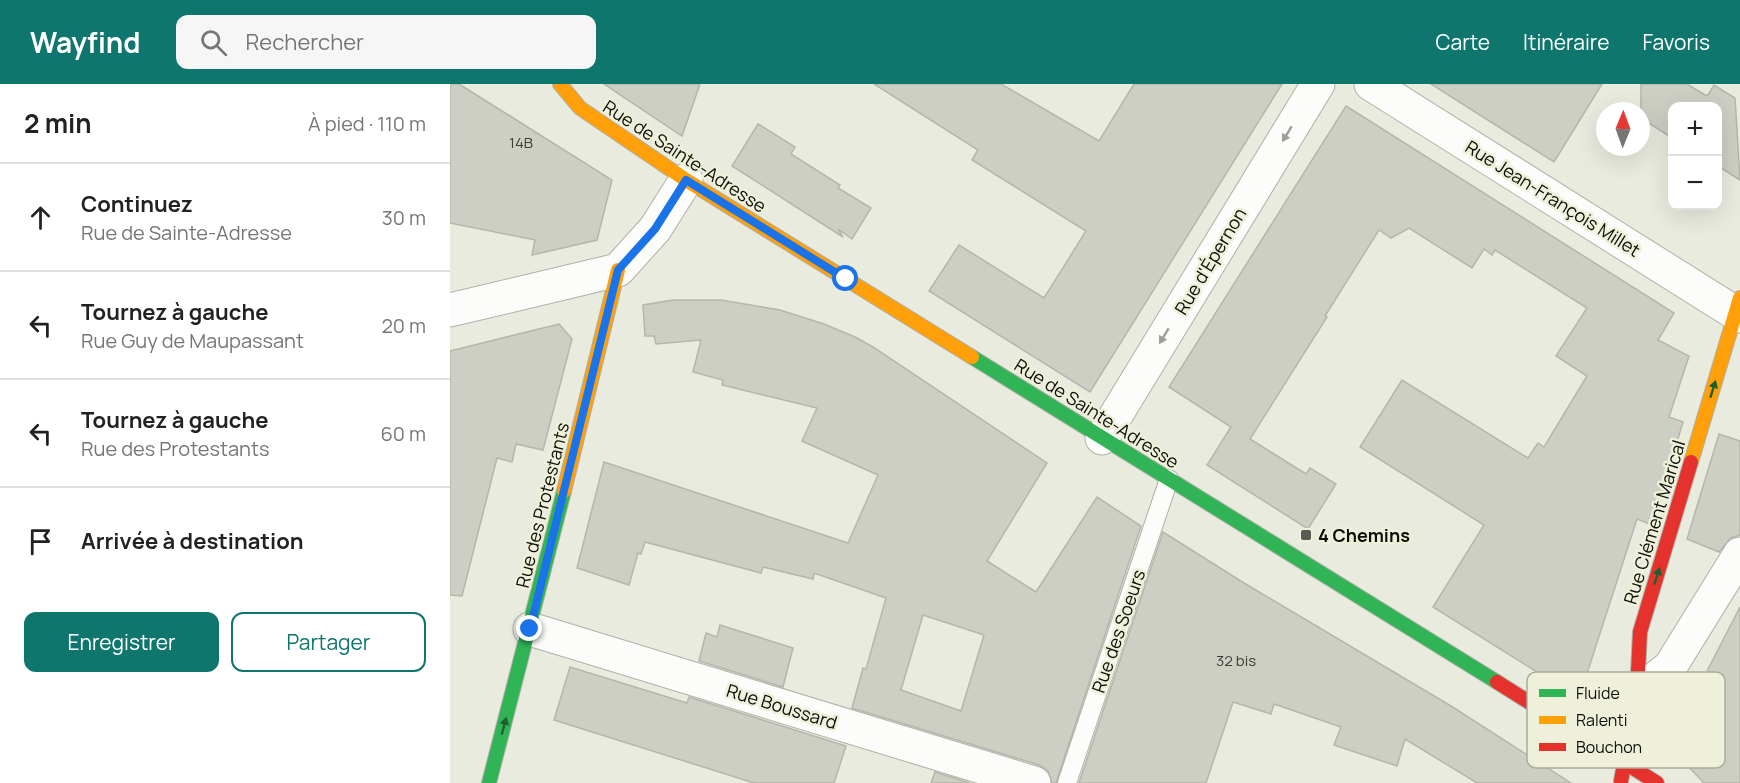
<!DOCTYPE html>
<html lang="fr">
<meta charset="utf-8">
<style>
body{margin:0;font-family:Manrope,sans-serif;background:#f6f6f6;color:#222}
.controls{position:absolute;right:18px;top:18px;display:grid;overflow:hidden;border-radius:12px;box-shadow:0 6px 24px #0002}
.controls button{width:54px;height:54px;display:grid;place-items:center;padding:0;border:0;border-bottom:2px solid #e0e0e0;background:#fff;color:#222;font:30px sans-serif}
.compass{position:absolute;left:1146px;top:18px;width:54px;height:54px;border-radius:50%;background:#fff;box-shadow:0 6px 24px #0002;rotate:1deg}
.stop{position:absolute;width:18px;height:18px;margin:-14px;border:4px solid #1a73e8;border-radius:50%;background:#fff}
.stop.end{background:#1a73e8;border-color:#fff;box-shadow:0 2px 6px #0008}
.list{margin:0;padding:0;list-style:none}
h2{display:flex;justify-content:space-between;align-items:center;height:78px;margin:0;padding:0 24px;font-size:26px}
h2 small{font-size:20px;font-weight:400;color:#767676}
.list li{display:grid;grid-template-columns:39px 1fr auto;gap:18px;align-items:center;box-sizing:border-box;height:108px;padding:0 24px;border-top:2px solid #e0e0e0}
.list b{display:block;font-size:22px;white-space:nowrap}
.list p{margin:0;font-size:20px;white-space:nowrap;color:#767676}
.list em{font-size:20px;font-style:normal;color:#767676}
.actions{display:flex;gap:12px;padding:18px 24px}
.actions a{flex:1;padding:14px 0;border:2px solid #0f766e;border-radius:12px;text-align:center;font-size:21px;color:#0f766e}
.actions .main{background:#0f766e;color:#fff}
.icon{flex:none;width:33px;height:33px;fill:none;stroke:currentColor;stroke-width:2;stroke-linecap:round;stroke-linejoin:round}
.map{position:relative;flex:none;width:1290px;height:699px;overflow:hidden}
header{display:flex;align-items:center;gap:36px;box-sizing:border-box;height:84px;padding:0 30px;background:#0f766e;color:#fff}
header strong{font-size:28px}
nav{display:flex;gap:33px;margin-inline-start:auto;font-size:21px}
.search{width:420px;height:54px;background:#f6f6f6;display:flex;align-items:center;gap:15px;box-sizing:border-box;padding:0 21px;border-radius:12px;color:#767676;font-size:22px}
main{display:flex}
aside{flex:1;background:#fff}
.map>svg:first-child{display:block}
.building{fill:#cdcec4;stroke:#b5b6ac;stroke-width:1.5;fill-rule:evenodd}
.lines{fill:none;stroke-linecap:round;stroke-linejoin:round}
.lane-casing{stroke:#afb0a7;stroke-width:20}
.street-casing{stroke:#afb0a7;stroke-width:35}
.fast-casing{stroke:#afb0a7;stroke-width:16}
.slow-casing{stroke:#afb0a7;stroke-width:16}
.jam-casing{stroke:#afb0a7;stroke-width:16}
.lane{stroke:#fcfcfa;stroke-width:18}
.street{stroke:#fcfcfa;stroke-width:33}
.fast{stroke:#30b455;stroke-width:14}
.slow{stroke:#ff9f0a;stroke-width:14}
.jam{stroke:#e5322d;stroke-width:14}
.oneway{fill:#9d9d99}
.oneway2{fill:#1f612e}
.route{stroke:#1a73e8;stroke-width:8}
.poi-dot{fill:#5b5b53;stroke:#eef0da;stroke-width:2}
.labels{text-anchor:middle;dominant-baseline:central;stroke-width:5;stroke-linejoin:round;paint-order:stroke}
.number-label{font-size:15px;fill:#3e3e37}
.street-label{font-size:18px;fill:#0e0e08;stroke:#eef0da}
.poi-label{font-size:18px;font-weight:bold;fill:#0e0e08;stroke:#eef0da;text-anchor:start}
.key{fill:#eef0da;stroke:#abac9b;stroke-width:1.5}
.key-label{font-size:16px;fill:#0e0e08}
</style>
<header>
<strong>Wayfind</strong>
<div class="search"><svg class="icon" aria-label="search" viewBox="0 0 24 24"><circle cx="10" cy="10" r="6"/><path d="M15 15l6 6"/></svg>Rechercher</div>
<nav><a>Carte</a><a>Itinéraire</a><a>Favoris</a></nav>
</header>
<main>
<aside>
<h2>2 min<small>À pied · 110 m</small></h2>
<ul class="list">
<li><svg class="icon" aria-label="ahead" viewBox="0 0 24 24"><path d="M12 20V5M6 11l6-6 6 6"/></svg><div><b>Continuez</b><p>Rue de Sainte-Adresse</p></div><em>30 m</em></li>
<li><svg class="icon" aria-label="left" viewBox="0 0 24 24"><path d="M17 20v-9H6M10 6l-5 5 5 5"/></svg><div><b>Tournez à gauche</b><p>Rue Guy de Maupassant</p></div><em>20 m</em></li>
<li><svg class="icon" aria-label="left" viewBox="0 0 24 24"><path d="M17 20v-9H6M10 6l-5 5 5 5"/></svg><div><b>Tournez à gauche</b><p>Rue des Protestants</p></div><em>60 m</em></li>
<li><svg class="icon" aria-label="arrive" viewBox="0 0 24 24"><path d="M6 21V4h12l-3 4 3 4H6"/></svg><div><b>Arrivée à destination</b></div></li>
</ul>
<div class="actions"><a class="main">Enregistrer</a><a>Partager</a></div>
</aside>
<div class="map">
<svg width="1290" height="699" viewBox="0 0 1290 699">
<rect width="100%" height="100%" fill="#eaebdf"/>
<!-- building -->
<g class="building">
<path d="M0,0h9l153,96 -15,60 -65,15 3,-15 -85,-17z"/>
<path d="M154,0h96l-18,52z"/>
<path d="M424,0h127l98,57 35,-57h148l-192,308 -161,-101 30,-46 85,53 42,-67 -114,-71 6,-10z"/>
<path d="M981,0h171l-48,78z"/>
<path d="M1191,0h46l18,11h3l6,-10 21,13 5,82 -22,-14v-60h-46v32l-31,-20z"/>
<path d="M896,22l328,207 -16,27 31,16 -20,61 14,5 -31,103 -15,-6 -53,164 -18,7 -133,-83 51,-82 -124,-78 42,-67 126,78 10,-15 6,4 43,-71 -31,-20 31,-48 -92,-58 -3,5 -8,-6 -12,19 -63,-40 -18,10 -12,-8 -54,86 2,1 -77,122 56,35 4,-6 26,16 -28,45 -101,-64 24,-38 -62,-40z"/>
<path d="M308,40l37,23 -4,7 49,31 -2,3 33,20 -19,31 -14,-10 5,8 -111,-71z"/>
<path d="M223,216h48l59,10 44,14 31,13 18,10 174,116 -60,98 49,31 61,-95 44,29 -85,257h-4l-4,-12 -9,-6 -187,-57 11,-40 3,1 20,-71 -72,-25 -1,6 -50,-12 -2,6 -116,-31 -4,12 -3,-1 -9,32 -52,-17 27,-106 244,81 30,-68 -76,-34 15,-33 -95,-23 1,-5 -30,-8 8,-32 -45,4 -2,-8h-9l-2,-31zM473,531l61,20 -23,76 -60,-21z"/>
<path d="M109,240l13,15 -29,111 -27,-6 -4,18 -15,-4 -35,138 -12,-1v-244z"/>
<path d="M1269,350l21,7v94l-9,3 -12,14 -32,-13z"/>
<path d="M713,448l81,51 207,123 120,77h-94l-72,-44 -8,27 -63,-21 7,-18 -67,-23 -3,10 -38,-12 -27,81h-127z"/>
<path d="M1290,523v176h-36l-18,-19 -4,-51 24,-40z"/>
<path d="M270,541l73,23 -10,39 -84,-26 7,-28 11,4z"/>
<path d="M120,583l117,36 2,-6 157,49 -12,37h-80l-200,-63z"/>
<path d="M485,688l35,11h-39z"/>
</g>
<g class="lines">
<defs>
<path id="lane" d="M617,699l102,-304"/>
<g id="street">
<path d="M921,0l369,232"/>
<path d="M0,226l168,-40 37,-41 31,-49"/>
<path d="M652,354l216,-354"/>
<path d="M80,545l504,154"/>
<path d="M1187,609l33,-26 70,-113"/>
</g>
<g id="fast">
<path d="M522,273l525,325"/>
<path d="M39,699l75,-292"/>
</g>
<g id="slow">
<path d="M110,0l20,24 106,72 286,177"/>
<path d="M1241,378l49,-164"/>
<path d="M114,407l54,-221"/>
</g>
<g id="jam">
<path d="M1047,598l160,101"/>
<path d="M1171,697l16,-88 3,-61 51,-170"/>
</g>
</defs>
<!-- lane casing -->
<use href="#lane" class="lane-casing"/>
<!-- street casing -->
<use href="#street" class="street-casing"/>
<!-- fast casing -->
<use href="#fast" class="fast-casing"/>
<!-- slow casing -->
<use href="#slow" class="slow-casing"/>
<!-- jam casing -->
<use href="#jam" class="jam-casing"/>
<!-- lane -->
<use href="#lane" class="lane"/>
<!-- street -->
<use href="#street" class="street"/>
<!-- fast -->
<use href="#fast" class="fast"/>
<!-- slow -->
<use href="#slow" class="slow"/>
<!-- jam -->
<use href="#jam" class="jam"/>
</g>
<!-- one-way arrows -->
<defs><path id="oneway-solid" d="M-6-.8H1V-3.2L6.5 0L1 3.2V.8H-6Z" transform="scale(1.5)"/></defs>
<g class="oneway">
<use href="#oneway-solid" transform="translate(837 50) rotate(121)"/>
<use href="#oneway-solid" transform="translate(714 252) rotate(121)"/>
</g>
<g class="oneway2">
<use href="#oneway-solid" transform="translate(1263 305) rotate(-73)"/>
<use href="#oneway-solid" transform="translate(1207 492) rotate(-73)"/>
<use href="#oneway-solid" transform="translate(54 642) rotate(-75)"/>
</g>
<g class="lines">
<!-- route -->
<path class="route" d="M80,545l88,-359 37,-41 31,-49 160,99"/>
</g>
<!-- markers -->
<rect class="poi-dot" x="850" y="445" width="12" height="12" rx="3"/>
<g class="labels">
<!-- number labels -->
<g class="number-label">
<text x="71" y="58">14B</text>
<text x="786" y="576">32 bis</text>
</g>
<!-- street labels -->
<g class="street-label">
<text transform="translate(235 72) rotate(33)">Rue de Sainte-Adresse</text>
<text transform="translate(1103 114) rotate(32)">Rue Jean-François Millet</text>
<text transform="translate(760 177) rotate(-59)">Rue d'Épernon</text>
<text transform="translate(647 329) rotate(32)">Rue de Sainte-Adresse</text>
<text transform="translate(92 421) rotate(-76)">Rue des Protestants</text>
<text transform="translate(1204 438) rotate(-73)">Rue Clément Marical</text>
<text transform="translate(668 547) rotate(-71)">Rue des Soeurs</text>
<text transform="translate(332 622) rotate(17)">Rue Boussard</text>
</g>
<!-- poi labels -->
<g class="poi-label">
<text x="868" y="451">4 Chemins</text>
</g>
</g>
<!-- legend -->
<rect x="1077" y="588" width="198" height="96" rx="9" class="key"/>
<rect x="1089" y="605" width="27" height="8" fill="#30b455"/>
<rect x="1089" y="632" width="27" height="8" fill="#ff9f0a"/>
<rect x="1089" y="659" width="27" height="8" fill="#e5322d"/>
<g class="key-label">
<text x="1126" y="615">Fluide</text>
<text x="1126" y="642">Ralenti</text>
<text x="1126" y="669">Bouchon</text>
</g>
</svg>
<div class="controls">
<button>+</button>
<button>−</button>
</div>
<svg class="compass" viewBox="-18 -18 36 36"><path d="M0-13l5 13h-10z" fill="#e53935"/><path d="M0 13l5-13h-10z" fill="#767676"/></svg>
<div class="stop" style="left:396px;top:195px"></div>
<div class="stop end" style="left:80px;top:545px"></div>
</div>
</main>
